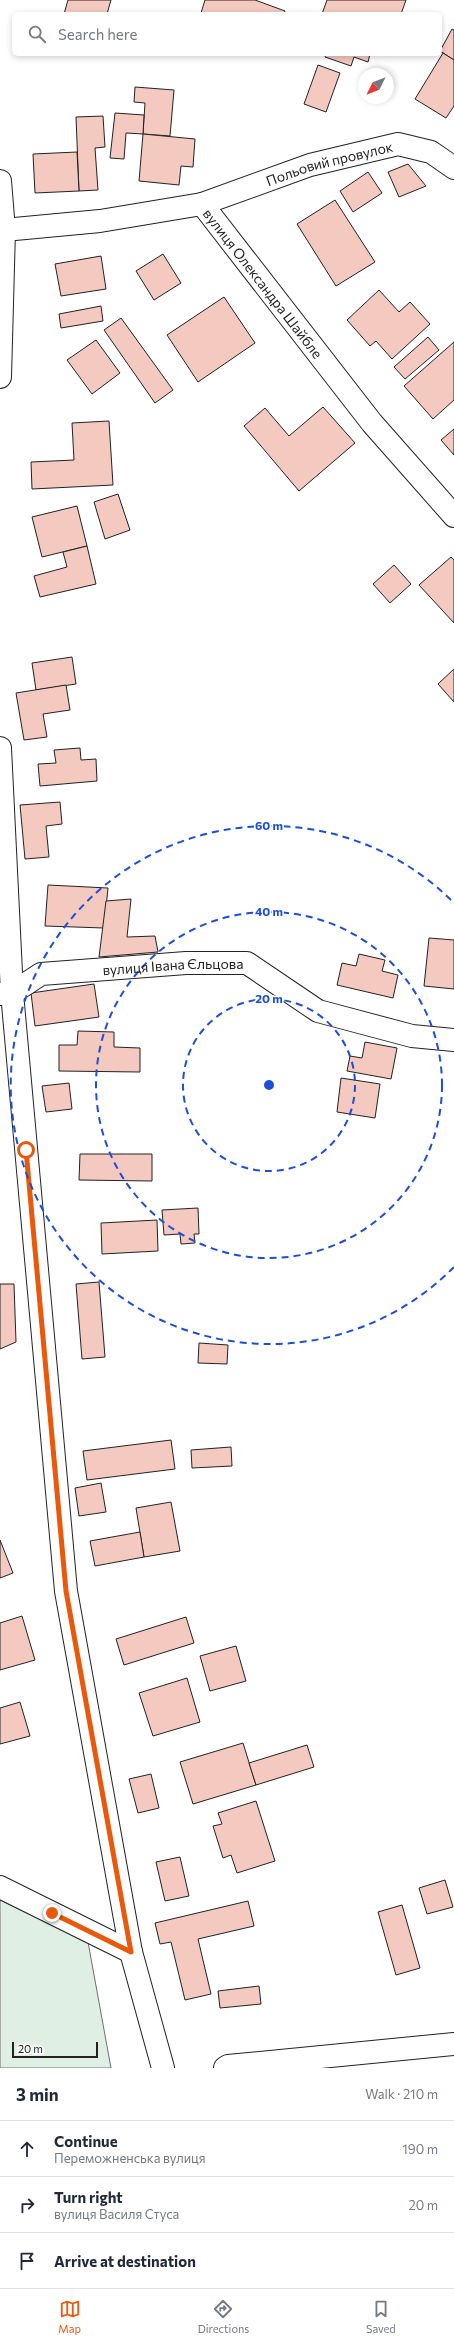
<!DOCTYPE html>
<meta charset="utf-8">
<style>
body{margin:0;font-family:Commissioner,sans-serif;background:#f2f2f3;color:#1f2937}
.compass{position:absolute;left:358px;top:68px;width:36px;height:36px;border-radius:50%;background:#fff;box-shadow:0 2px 6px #0003;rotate:228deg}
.scale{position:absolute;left:12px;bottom:10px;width:86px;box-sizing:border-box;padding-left:4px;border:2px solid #222;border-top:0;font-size:11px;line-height:14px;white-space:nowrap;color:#222;-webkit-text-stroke:3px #fff;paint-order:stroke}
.stop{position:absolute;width:12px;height:12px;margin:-9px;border:3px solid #ea580c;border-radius:50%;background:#fff}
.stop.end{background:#ea580c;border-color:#fff;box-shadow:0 1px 4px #0008}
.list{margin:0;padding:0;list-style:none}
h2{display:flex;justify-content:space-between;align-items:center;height:52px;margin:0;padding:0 16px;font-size:17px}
h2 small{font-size:13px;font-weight:400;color:#747a83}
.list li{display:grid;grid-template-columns:26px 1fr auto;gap:12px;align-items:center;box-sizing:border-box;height:56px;padding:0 16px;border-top:1px solid #e0e1e3}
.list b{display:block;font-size:15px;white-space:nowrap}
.list p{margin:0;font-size:13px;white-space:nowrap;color:#747a83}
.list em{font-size:13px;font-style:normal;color:#747a83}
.icon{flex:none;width:22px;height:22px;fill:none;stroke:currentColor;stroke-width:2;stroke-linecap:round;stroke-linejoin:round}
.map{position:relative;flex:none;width:454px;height:2068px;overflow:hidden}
.search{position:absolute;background:#fff;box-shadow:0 2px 6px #0003;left:12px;right:12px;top:12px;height:44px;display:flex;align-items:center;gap:10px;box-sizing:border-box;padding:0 14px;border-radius:6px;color:#747a83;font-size:15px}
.sheet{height:220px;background:#fff}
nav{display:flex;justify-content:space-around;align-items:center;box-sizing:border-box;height:56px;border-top:1px solid #e0e1e3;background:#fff;font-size:11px;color:#747a83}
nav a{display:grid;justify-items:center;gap:2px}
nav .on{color:#ea580c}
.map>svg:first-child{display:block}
.green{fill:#e0efe3;stroke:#6f6f6f}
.building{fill:#f3c9c0;stroke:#222}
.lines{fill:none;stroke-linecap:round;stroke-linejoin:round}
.minor-casing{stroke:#222;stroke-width:24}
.major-casing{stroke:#222;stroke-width:24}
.minor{stroke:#fff;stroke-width:22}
.major{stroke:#fff;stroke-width:22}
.route{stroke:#ea580c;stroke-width:5}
.ring{fill:none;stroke:#1d4ed8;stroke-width:2;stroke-dasharray:7 5}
.labels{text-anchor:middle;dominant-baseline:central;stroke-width:3;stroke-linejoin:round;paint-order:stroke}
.street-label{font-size:14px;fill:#222;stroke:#fff}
.centre{fill:#1d4ed8;stroke:#fff;stroke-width:2}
.ring-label{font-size:12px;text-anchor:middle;font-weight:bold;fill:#1d4ed8;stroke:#fff;stroke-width:3;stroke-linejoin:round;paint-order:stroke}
</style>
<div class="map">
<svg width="454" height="2068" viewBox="0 0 454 2068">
<rect width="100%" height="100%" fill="#fff"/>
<!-- green -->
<path class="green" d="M0,1900l88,42 23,126h-111z"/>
<!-- building -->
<g class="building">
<path d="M68,0h43l-4,14h-43z"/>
<path d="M205,0h50l30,11 -1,3h-81l-2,-1z"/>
<path d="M327,0h79l-5,14h-79z"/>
<path d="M452,29l2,1v30l-14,-9z"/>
<path d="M443,53l11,7v46l-8,12 -31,-19z"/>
<path d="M326,54h44l-2,8 -14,-5 -3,9 -26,-9z"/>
<path d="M318,65l22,8 -14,39 -22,-8z"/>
<path d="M135,87l39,3 -4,46 -27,-2 2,-31 -11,-1z"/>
<path d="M115,113l29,2 -1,19 -17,-1 -2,26 -14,-1z"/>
<path d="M103,116l2,31 -10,1 3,42 -19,1 -3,-74z"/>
<path d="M143,134l52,5 -2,28 -12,-1 -2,19 -40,-4z"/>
<path d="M77,152l2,39 -44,2 -2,-39z"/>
<path d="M408,164l18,22 -27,11 -11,-25z"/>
<path d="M368,172l14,21 -29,19 -13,-21z"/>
<path d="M335,200l40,62 -39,24 -39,-62z"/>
<path d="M163,254l18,29 -27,17 -18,-29z"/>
<path d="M101,256l5,33 -45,7 -6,-32z"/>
<path d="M379,290l20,22 11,-10 20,22 -38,35 -16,-18 -6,5 -23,-26z"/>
<path d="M224,297l31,46 -57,39 -31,-47z"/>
<path d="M101,306l2,15 -42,7 -2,-14z"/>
<path d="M121,318l52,72 -18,13 -51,-73z"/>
<path d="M428,337l11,13 -34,29 -11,-12z"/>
<path d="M96,340l24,33 -28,21 -25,-34z"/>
<path d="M454,342v58l-21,19 -29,-33z"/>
<path d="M323,407l32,36 -56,48 -55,-65 21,-18 24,28z"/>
<path d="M109,421l4,64 -81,4 -1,-27 43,-2 -2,-37z"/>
<path d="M454,429v26l-13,-15z"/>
<path d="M118,494l12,36 -25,9 -11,-37z"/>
<path d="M77,506l10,40 -45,11 -10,-40z"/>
<path d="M87,546l9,38 -56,13 -6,-21 33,-9 -4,-15z"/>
<path d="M451,557l3,3v63l-35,-38z"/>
<path d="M394,565l17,19 -21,19 -17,-19z"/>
<path d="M72,657l4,27 -40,6 -4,-27z"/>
<path d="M454,669v33l-16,-18z"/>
<path d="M66,685l4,25 -27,4 4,23 -23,3 -8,-47z"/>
<path d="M80,748l1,12 15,-1 1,22 -57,5 -2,-22 18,-1 -2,-13z"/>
<path d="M60,802l2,22 -16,2 3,31 -24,2 -5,-54z"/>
<path d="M48,885l60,3 -4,40 -59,-2z"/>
<path d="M131,899l-4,38 28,-1 3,16 -59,5 7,-56z"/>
<path d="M429,938l25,2v49l-30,-3z"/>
<path d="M359,954l26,6 -3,11 16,4 -5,23 -56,-13 5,-22 14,3z"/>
<path d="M94,984l5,33 -64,9 -4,-33z"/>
<path d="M78,1031l36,1v15l26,1v24l-81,-1v-26h18z"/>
<path d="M365,1042l32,6 -6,31 -44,-8 3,-15 12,2z"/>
<path d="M341,1078l39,6 -5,34 -38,-6z"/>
<path d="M69,1083l3,26 -26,3 -4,-26z"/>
<path d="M80,1154h72v27l-73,-1z"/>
<path d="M198,1208l1,26h-5l1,9 -14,1 -1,-10 -16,1 -2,-25z"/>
<path d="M157,1220l1,31 -56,3 -1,-31z"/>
<path d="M99,1282l6,75 -23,2 -6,-75z"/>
<path d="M0,1284h14l2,58 -16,7z"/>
<path d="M199,1343l29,2 -1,19 -29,-1z"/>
<path d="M171,1440l4,29 -88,11 -4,-29z"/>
<path d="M231,1447l1,19 -40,2 -1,-18z"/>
<path d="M101,1483l5,29 -27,4 -4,-28z"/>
<path d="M171,1502l9,49 -36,6 -8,-49z"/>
<path d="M140,1532l4,25 -49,9 -5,-25z"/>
<path d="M0,1540l13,33 -13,5z"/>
<path d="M22,1616l13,44 -35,10v-47z"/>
<path d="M186,1617l8,26 -70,22 -8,-26z"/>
<path d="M236,1646l10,35 -36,10 -10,-35z"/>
<path d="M187,1678l13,44 -47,14 -14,-43z"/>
<path d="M20,1702l10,34 -30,8v-36z"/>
<path d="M243,1743l13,42 -63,19 -13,-42z"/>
<path d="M307,1745l7,22 -58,18 -7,-22z"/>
<path d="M151,1774l8,34 -21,5 -9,-34z"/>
<path d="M256,1801l19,60 -38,12 -6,-18 -8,3 -10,-32 9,-2 -4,-11z"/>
<path d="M180,1857l9,39 -24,5 -9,-39z"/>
<path d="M445,1880l8,27 -26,7 -8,-26z"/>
<path d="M248,1901l6,25 -56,13 13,55 -26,6 -14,-58 -11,2 -5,-21z"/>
<path d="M402,1905l18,63 -24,7 -18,-63z"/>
<path d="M259,1986l2,18 -41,4 -2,-17z"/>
</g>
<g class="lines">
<defs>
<g id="minor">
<path id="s1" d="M202,204l108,-39 88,-21 33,8 23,16"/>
<path id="s2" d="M4,230l96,-9 102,-17 170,219 82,93"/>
<path id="s3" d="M0,994l12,-1 29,-19 145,-11h61l71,48 94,25 42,4"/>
<path d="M0,1887l131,65"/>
<path d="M225,2068l3,-2 226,-22"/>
</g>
<g id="major">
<path d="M0,181l4,49 -4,147"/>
<path d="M0,748l12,245 54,598 65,361 32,116"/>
</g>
</defs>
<!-- minor casing -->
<use href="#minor" class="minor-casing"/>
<!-- major casing -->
<use href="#major" class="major-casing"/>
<!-- minor -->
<use href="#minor" class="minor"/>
<!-- major -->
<use href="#major" class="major"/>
</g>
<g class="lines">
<!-- route -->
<path class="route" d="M26,1150l40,441 65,361 -79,-39"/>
</g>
<!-- distance rings -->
<g class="ring">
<circle cx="269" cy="1085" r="86"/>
<circle cx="269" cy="1085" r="173"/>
<path d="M454 1267A259 259 0 1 1 454 903"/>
</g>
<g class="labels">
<!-- street labels -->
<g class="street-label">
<text stroke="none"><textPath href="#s1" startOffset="134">Польовий провулок</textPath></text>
<text stroke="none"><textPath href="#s2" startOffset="300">вулиця Олександра Шайбле</textPath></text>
<text stroke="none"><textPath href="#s3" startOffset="179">вулиця Івана Єльцова</textPath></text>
</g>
</g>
<circle cx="269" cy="1085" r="6" class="centre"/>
<g class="ring-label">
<text x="269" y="830">60 m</text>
<text x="269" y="916">40 m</text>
<text x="269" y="1003">20 m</text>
</g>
</svg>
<svg class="compass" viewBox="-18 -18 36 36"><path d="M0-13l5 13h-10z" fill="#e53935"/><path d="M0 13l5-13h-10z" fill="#747a83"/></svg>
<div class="scale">20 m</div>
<div class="stop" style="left:26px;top:1150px"></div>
<div class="stop end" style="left:52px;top:1913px"></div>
<div class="search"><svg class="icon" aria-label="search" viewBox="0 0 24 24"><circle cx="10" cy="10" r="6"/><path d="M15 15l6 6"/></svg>Search here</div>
</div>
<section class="sheet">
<h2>3 min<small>Walk · 210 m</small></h2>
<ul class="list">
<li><svg class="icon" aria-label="ahead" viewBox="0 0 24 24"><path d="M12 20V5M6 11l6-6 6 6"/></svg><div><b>Continue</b><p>Переможненська вулиця</p></div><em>190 m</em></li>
<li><svg class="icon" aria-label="right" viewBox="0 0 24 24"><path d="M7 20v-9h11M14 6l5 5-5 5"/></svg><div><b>Turn right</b><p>вулиця Василя Стуса</p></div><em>20 m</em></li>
<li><svg class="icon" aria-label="arrive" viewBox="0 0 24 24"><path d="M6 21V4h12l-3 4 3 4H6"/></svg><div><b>Arrive at destination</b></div></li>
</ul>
</section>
<nav>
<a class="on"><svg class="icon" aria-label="map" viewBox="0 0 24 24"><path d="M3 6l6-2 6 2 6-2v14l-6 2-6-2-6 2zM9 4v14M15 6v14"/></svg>Map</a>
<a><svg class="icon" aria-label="directions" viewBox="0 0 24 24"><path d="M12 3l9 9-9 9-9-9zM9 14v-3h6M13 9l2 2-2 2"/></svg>Directions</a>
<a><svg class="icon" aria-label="saved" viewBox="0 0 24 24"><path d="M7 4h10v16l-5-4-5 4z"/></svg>Saved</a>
</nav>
